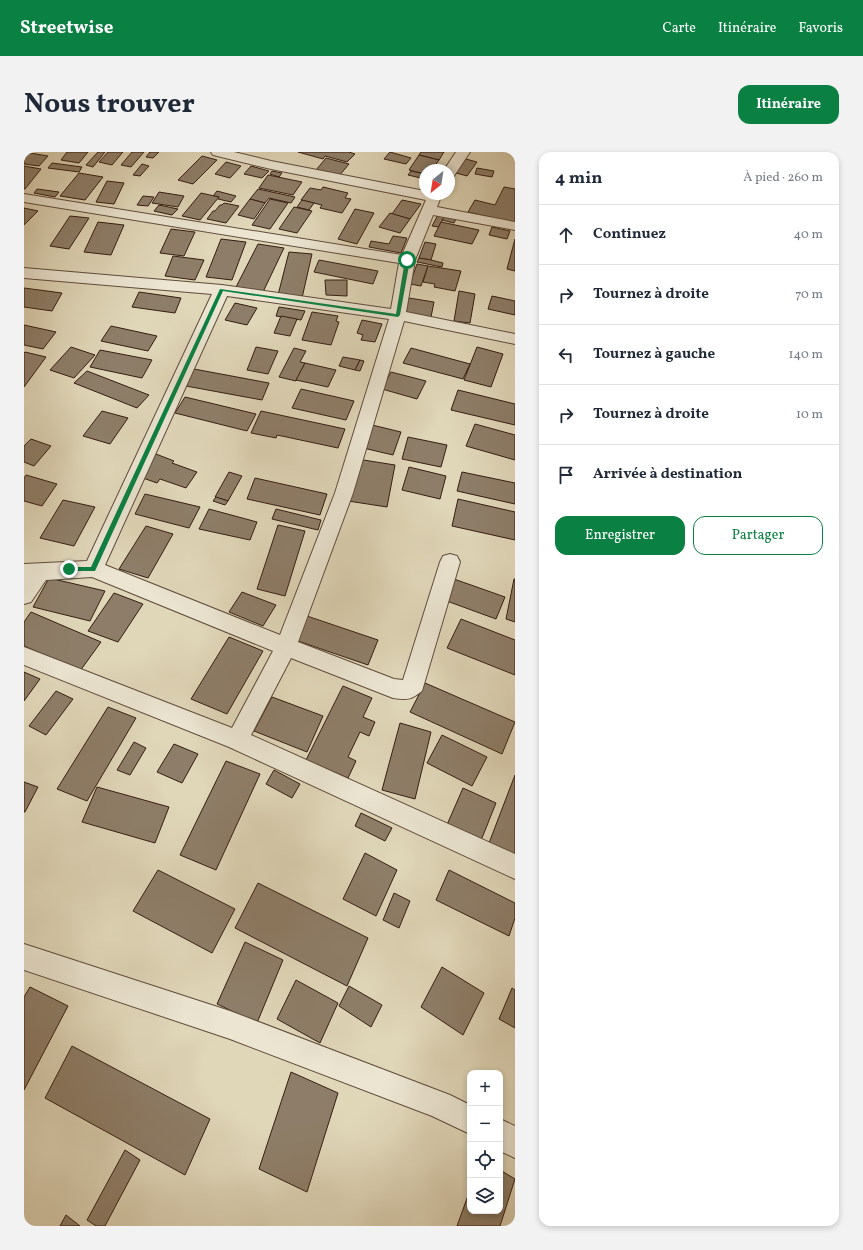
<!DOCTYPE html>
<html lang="fr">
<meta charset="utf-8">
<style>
body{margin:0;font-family:Vollkorn,serif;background:#f2f2f3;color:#1f2937}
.controls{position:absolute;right:12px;bottom:12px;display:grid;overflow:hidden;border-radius:8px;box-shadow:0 2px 6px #0003}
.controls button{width:36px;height:36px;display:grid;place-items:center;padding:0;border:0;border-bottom:1px solid #e0e1e3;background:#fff;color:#1f2937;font:20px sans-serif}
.compass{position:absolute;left:395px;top:12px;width:36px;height:36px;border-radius:50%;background:#fff;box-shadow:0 2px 6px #0003;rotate:210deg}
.stop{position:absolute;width:12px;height:12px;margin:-9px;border:3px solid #0b8043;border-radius:50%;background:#fff}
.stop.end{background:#0b8043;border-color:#fff;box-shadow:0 1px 4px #0008}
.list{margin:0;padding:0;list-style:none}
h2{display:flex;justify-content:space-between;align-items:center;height:52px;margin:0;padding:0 16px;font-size:17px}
h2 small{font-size:13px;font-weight:400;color:#747a83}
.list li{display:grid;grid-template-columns:26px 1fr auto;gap:12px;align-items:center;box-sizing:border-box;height:60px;padding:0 16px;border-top:1px solid #e0e1e3}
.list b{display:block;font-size:15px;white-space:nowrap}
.list em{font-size:13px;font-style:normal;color:#747a83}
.actions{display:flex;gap:8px;padding:12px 16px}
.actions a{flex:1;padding:9px 0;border:1px solid #0b8043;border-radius:12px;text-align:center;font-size:14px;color:#0b8043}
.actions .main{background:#0b8043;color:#fff}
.icon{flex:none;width:22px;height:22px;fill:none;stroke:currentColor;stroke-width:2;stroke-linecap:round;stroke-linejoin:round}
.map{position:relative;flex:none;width:491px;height:1074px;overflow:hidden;border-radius:12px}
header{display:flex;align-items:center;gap:24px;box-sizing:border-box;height:56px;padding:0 20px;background:#0b8043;color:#fff}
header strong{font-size:19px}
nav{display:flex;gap:22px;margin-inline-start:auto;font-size:14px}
.intro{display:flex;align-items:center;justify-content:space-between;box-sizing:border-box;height:96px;padding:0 24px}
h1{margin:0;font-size:28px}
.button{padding:10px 18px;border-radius:12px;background:#0b8043;color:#fff;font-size:14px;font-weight:700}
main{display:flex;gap:24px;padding:0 24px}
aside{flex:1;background:#fff;border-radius:12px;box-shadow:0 2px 6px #0003}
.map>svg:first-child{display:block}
.building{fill:#8e7e69;stroke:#351d12}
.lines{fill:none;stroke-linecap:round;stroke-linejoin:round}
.minor-casing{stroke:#604c3c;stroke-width:2}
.minor{fill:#ebe5d2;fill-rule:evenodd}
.route{fill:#0b8043}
</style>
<header>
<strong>Streetwise</strong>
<nav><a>Carte</a><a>Itinéraire</a><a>Favoris</a></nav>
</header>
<div class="intro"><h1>Nous trouver</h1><a class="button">Itinéraire</a></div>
<main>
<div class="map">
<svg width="491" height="1074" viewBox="0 0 491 1074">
<rect width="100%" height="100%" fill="#e0d7b9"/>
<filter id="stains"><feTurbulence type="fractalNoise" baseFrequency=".005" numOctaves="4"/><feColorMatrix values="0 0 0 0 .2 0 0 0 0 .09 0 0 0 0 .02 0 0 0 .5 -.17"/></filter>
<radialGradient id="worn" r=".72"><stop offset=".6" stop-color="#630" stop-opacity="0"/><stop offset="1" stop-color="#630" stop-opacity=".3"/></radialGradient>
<!-- building -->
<g class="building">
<path d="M0,0l24,4 -9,10 -15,-2z"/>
<path d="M43,0h21l-9,11 -18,-3z"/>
<path d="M74,0h7l-12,15 -7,-2z"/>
<path d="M84,0h15l-11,13 -13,-3z"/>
<path d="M108,0h12l-13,15 -10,-2z"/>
<path d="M126,0h9l-6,6 -7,-1z"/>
<path d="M274,0h51l6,2 -8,8 -22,-6 -2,3z"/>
<path d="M366,0l21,6 -5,6 -22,-5z"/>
<path d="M397,0h23l-5,8 -20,-5z"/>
<path d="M395,3l20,5 -7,10h-7v4l-16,-4z"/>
<path d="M178,4l15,4 -24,24 -15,-4z"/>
<path d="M302,6l23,6 -10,12 -23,-6z"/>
<path d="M442,7l11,3 -10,14 -11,-3z"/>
<path d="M202,10l15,4 -11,12 -15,-4z"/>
<path d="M28,11l30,4 -3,5 -31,-4z"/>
<path d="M118,12l7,2 -9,10 -7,-1z"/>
<path d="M0,14l17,3 -16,20h-1z"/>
<path d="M227,14l18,5 -7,7 -18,-4z"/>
<path d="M453,16l17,3 -2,6 -17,-3z"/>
<path d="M248,19l10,2 -3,4 -9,-3z"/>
<path d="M387,19l14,3v5l-17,-4z"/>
<path d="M55,21l24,4 -18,23 -25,-4z"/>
<path d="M244,23l34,7 -9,13 -34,-7z"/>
<path d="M83,29l17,2 -10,21 -18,-2z"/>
<path d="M299,35l25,6 -3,5 6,1 -9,14 -22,-5 2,-3 -21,-5 9,-12 11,2z"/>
<path d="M480,35l11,2v34l-47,-11 7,-12 20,5z"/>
<path d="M13,37l22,3 -4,5 -21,-4z"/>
<path d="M234,37l37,8 -4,6 -22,-5 -4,5 -15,-4z"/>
<path d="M193,39l19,5 -5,6 -13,-3 1,-2 -6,-1z"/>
<path d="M135,40l25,4 -6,11 -26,-4z"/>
<path d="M177,41l18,4 -19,23 -18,-4z"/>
<path d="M119,44l11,1 -6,9 -11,-1z"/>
<path d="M226,47l15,4 -11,16 -16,-4z"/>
<path d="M246,47l18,4 -18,26 -18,-4z"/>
<path d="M278,48l12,3 -5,7 -12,-3z"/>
<path d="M378,48l19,4 -11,15 -18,-5z"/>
<path d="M200,51l15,3 -13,17 -19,-4 6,-8h2l5,-6h2z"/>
<path d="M135,53l19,4 -6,6 -18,-4z"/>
<path d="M270,55l18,4 -15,22 -18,-4z"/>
<path d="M0,56l14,3 -14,14z"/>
<path d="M331,57l19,4 -17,31 -19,-5z"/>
<path d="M366,61l20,6 -10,14 -21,-6z"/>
<path d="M414,63l6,2 -5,10 -7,-1z"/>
<path d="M46,64l19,2 -20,31 -19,-3z"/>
<path d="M420,65l12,2 -2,4 -12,-3z"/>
<path d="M74,70l26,3 -13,30 -27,-3z"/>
<path d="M417,70l38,8 -7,14 -38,-8z"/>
<path d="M468,75l18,4 -3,8 -18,-4z"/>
<path d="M147,77l24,3 -11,24 -24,-3z"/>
<path d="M369,84l14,2 -6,15 -32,-6 2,-6 18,3z"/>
<path d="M197,87l25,3 -14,38 -26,-3z"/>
<path d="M491,87v32l-8,-2z"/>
<path d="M401,90l11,2 -5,16 -12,-2z"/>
<path d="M234,92l26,4 -21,44 -27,-5z"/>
<path d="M265,100l23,2 -10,44 -24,-3z"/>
<path d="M149,104l31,4 -9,20 -30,-4z"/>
<path d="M395,106l12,2 12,3 -1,4 -25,-5z"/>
<path d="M295,108l59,11 -5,13 -59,-12z"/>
<path d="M393,112l11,2 -7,20 -11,-2z"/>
<path d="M404,114l33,5 -6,20 -21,-4 1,-3 -12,-2z"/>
<path d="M301,128h22v16l-21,-1z"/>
<path d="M0,136l38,5 -10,18 -28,-4z"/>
<path d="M435,139l16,3 -5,29 -16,-2z"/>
<path d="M115,140l42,6 -6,15 -43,-6z"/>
<path d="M468,144l23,5v14l-27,-6z"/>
<path d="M385,146l25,4 -3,15 -26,-4z"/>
<path d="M211,151l22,5 -10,17 -22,-5z"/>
<path d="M255,155l26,4 -4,9 -25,-4z"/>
<path d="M288,160l26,4 -2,5 3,1 -8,23 -29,-5z"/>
<path d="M257,164l16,3 -7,17 -16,-3z"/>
<path d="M338,168l20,4 -7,18 -14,-2 2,-5 -6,-2z"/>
<path d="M0,173l32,7 -13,17 -19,-4z"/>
<path d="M87,174l46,10 -9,15 -47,-10z"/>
<path d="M47,195l24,8 -21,23 -24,-8z"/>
<path d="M232,195l22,4 -10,23 -21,-4z"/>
<path d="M453,195l26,7 -12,33 -27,-7z"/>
<path d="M270,196l12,3 -6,11 5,1 -9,18 -17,-4z"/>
<path d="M387,196l59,16 -7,15 -60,-16z"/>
<path d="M76,198l52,10 -10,18 -52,-11z"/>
<path d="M1,200l21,5 -22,30v-34z"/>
<path d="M319,205l17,3 -5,10 -16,-4z"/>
<path d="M336,208l4,1 -4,10 -5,-1z"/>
<path d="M281,211l31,7 -8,17 -32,-7z"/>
<path d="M170,217l75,14 -7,17 -76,-14z"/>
<path d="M63,219l62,24 -12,13 -63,-25z"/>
<path d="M367,220l35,9 -9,18 -35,-10z"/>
<path d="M277,237l53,12 -8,19 -54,-12z"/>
<path d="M434,238l57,14v21l-64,-15z"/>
<path d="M161,245l71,17 -9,17 -72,-18z"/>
<path d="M78,259l26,7 -18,26 -27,-8z"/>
<path d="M237,259l84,18 -7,19 -61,-13 -1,3 -25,-5z"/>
<path d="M344,272l33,8 -8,23 -34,-8z"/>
<path d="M451,272l40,11v25l-49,-14z"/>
<path d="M384,285l39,8 -6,22 -39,-8z"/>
<path d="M7,287l20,7 -17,20 -10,-4v-16z"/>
<path d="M132,302l18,7 -2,2 25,9 -11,16 -26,-9 -3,4 -17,-6z"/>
<path d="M333,307l38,6 -8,42 -39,-6z"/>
<path d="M385,315l37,9 -6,23 -38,-9z"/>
<path d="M205,320l13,4 -14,25 -13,-4z"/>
<path d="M438,320l53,11v21l-58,-13z"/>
<path d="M2,323l31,9 -15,22 -18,-5v-23z"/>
<path d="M231,326l72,16 -7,21 -73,-16z"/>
<path d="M121,342l55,13 -11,21 -54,-14z"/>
<path d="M192,345l12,4 -3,4 -12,-4z"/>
<path d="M434,347l57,13v28l-63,-14z"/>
<path d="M39,348l32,7 -21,39 -34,-8z"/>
<path d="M185,357l48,13 -7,18 -51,-11z"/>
<path d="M252,357l45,11 -3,10 -46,-11z"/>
<path d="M254,373l27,6 -20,65 -28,-7z"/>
<path d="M122,374l27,8 -25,44 -29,-9z"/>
<path d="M25,426l56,13 -15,30 -57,-14z"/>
<path d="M430,427l51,18 -9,22 -52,-19z"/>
<path d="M490,427h1v43l-9,-3z"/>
<path d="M218,440l34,13 -13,21 -34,-14z"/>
<path d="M90,441l29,11 -25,38 -30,-11z"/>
<path d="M7,460l70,30 -21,29 -56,-25v-24z"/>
<path d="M283,464l71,24 -10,25 -73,-25z"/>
<path d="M437,467l54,21v35l-68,-27z"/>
<path d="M205,485l34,14 -36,63 -36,-15z"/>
<path d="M0,520l16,7 -16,22z"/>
<path d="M401,531l90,39 -13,32 -92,-42z"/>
<path d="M319,534l29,12 -9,19 12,5 -6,14 -9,-4 -12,25 8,4 -8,17 -42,-18z"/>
<path d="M32,539l17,8 -27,36 -17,-9z"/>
<path d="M248,545l51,19 -16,36 -53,-21z"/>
<path d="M84,555l28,11 -49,83 -30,-12z"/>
<path d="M376,571l31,9 -16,67 -33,-9z"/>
<path d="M418,583l45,22 -15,29 -45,-23z"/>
<path d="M110,590l12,6 -16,27 -13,-5z"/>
<path d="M150,592l24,10 -16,29 -25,-11z"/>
<path d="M202,609l34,13 -44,96 -36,-15z"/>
<path d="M250,618l26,14 -8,14 -26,-14z"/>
<path d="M491,623v80l-26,-12z"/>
<path d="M0,630l14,5 -13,25h-1z"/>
<path d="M73,635l72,20 -14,36 -73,-21z"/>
<path d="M439,636l33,15 -16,40 -34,-16z"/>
<path d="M337,661l31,15 -7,13 -30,-15z"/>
<path d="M341,701l32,17 -21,46 -33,-17z"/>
<path d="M134,718l77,39 -23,44 -79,-42z"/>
<path d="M425,718l66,33v15l-6,18 -73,-36z"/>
<path d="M234,731l110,55 -21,48 -112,-58z"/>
<path d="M370,741l16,8 -11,27 -16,-8z"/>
<path d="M221,790l38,18 -26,63 -40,-19z"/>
<path d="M418,815l42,26 -21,42 -42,-28z"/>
<path d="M272,828l42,23 -18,40 -43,-24z"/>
<path d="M325,834l33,19 -11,22 -32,-21z"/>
<path d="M6,835l38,19 -44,84v-93z"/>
<path d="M488,836l3,2v38l-16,-9z"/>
<path d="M48,894l138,73 -25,56 -140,-77z"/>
<path d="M267,920l47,21 -31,99 -48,-23z"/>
<path d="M101,998l15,10 -35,66h-9l-9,-6z"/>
<path d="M476,1018l15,9 -15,47h-43l13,-36v21h30z"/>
<path d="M42,1063l14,11h-20z"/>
</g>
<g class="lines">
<defs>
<g id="minor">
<path d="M187,0h23l37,9 154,30v3h17l-5,13 78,15v8l-82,-15 -18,45 -9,52 109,22v10l-111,-23 -51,172 -55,149 96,37 9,1 37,-118 3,-6 7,-2 7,2 3,6 -38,129c-11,9 -15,9 -29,7l-102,-40 -40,77 264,119v25l-286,-132 -205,-82v-18l208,81 41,-77 -181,-74 -46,3 -15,22 -7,2v-40l63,-3 125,-267 -188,-16v-10l198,17 169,24 8,-46 -375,-61v-8l378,61 24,-55 -155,-31 -58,-14zM203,144l162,23 -54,174 -55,142 -175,-70z"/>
<path d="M432,0h14l-16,24 -5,1v-7h-5z"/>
<path d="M0,792l206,67 220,84 20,10v29l-38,-18 -202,-77 -206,-69z"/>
<path d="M476,967l15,7v32l-15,-7z"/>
</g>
</defs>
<!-- minor casing -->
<use href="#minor" class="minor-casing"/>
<!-- minor -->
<use href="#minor" class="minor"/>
</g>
<!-- route -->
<path class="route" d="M383,106l3,2 -10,55 -2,2 -175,-26 -128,280h-28l-1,-2 3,-2h22l129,-278 176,25 9,-54z"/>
<rect width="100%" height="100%" filter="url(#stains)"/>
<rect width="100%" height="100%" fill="url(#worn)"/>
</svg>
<div class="controls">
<button>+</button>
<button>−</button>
<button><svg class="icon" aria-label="locate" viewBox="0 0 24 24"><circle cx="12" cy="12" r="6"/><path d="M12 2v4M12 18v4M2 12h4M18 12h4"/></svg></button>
<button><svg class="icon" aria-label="layers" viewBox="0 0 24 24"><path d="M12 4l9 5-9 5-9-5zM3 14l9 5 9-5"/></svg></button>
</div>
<svg class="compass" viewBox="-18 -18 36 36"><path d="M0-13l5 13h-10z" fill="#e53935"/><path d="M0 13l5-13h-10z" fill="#747a83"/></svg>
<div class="stop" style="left:383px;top:108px"></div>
<div class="stop end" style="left:45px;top:417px"></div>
</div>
<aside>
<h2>4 min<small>À pied · 260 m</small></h2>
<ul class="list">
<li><svg class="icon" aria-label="ahead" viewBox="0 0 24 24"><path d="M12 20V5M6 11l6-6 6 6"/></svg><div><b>Continuez</b></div><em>40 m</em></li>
<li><svg class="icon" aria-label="right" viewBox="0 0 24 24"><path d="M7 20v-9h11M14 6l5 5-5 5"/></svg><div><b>Tournez à droite</b></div><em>70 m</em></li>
<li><svg class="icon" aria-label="left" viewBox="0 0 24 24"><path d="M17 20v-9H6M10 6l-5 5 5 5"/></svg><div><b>Tournez à gauche</b></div><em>140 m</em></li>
<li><svg class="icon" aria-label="right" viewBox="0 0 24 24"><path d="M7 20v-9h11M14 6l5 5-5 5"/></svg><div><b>Tournez à droite</b></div><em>10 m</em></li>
<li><svg class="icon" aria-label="arrive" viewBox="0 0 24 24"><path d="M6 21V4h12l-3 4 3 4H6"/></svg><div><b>Arrivée à destination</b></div></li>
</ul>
<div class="actions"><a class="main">Enregistrer</a><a>Partager</a></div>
</aside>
</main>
